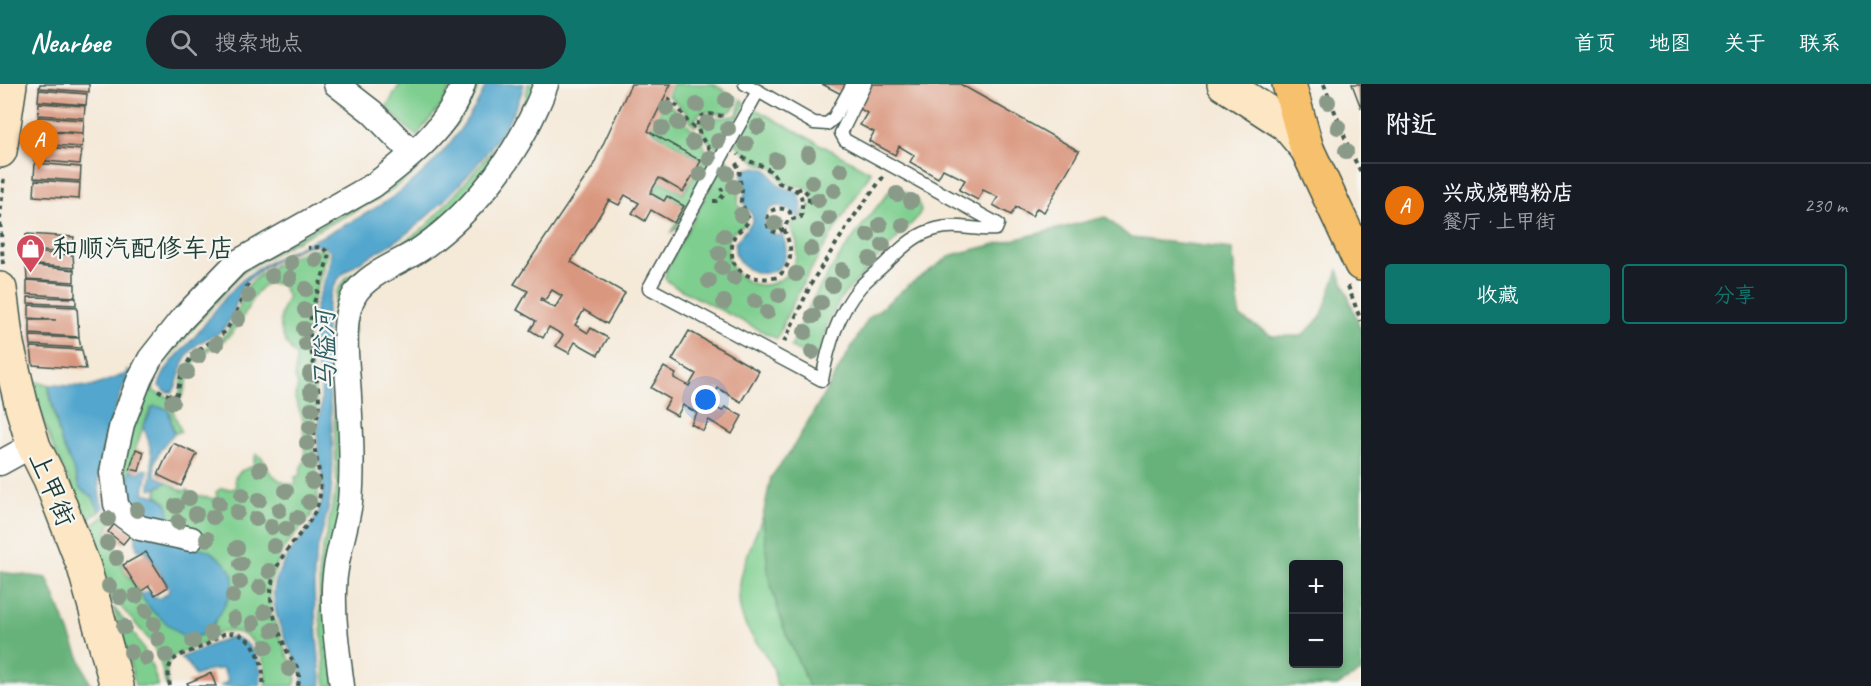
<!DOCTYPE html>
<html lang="zh">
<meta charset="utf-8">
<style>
body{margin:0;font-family:Caveat,"LXGW WenKai TC",sans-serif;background:#20242c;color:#f1f3f6}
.controls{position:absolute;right:18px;bottom:18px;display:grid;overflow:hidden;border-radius:6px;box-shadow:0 3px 9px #0003}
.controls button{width:54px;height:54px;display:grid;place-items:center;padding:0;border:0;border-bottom:2px solid #363941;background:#171b24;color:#f1f3f6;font:30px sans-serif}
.you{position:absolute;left:706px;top:316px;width:21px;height:21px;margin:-15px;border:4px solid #fff;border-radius:50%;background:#1a73e8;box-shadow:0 0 0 9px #1a73e833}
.badge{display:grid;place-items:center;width:39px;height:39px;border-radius:50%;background:#0f766e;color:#fff;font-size:20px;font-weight:700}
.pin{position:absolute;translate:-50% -50px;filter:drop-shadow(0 2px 3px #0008)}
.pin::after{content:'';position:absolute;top:32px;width:21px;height:18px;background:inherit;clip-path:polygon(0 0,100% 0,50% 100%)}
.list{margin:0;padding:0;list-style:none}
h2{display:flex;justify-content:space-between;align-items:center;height:78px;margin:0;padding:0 24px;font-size:26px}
h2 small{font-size:20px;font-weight:400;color:#9ea1a6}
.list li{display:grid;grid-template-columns:39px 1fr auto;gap:18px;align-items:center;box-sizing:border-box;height:84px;padding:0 24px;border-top:2px solid #363941}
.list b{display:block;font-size:22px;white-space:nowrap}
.list p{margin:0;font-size:20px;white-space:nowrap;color:#9ea1a6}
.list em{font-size:20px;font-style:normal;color:#9ea1a6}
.actions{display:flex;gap:12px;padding:18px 24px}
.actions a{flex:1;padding:14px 0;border:2px solid #0f766e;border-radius:6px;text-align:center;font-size:21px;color:#0f766e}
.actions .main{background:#0f766e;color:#fff}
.icon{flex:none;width:33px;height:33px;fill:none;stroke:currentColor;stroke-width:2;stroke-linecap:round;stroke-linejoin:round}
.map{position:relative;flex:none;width:1361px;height:602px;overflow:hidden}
header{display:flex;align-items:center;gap:36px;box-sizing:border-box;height:84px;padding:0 30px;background:#0f766e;color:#fff}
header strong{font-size:28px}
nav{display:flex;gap:33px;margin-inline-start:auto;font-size:21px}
.search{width:420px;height:54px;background:#20242c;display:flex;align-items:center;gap:15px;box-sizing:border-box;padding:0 21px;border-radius:33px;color:#9ea1a6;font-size:22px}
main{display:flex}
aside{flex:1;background:#171b24}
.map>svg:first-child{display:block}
.green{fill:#7ecf8f;stroke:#4e8662;stroke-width:1.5;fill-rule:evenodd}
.forest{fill:#66b27a;stroke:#427857;stroke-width:1.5;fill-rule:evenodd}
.water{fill:#52a7ce;stroke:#387281;stroke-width:1.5}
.building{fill:#da977f;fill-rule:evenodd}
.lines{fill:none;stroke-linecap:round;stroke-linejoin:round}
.lane-casing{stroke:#3f574d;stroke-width:15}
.street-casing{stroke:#3f574d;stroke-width:27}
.secondary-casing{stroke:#3f574d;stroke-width:36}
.primary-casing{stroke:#3f574d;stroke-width:36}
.path{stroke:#3f574d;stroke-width:4;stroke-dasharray:4.5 4.5;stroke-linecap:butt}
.lane{stroke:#fff;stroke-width:12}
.street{stroke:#fff;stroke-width:24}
.secondary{stroke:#fce6c4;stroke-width:33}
.primary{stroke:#f7c06c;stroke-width:33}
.tree{fill:#8a9a88}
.labels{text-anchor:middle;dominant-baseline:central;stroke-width:4.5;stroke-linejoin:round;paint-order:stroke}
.poi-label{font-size:26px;fill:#1f3d34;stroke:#f6f6f2;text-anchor:start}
.street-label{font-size:26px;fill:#1f3d34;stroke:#f6f6f2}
.water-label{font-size:27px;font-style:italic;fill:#2e5d62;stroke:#f6f6f2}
</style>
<header>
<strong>Nearbee</strong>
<div class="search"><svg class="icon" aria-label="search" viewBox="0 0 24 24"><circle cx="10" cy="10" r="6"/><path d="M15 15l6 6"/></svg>搜索地点</div>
<nav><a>首页</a><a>地图</a><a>关于</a><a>联系</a></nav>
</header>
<main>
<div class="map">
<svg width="1361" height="602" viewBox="0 0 1361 602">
<rect width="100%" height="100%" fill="#f6f6f2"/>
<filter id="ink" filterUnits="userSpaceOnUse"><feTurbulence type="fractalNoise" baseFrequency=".0167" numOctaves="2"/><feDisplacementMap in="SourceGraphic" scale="12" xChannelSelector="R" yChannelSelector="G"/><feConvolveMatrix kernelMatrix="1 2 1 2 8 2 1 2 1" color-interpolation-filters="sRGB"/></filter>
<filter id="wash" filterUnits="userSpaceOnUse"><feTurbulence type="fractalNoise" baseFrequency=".008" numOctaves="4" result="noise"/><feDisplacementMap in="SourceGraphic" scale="24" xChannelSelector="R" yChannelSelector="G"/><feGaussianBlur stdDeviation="1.35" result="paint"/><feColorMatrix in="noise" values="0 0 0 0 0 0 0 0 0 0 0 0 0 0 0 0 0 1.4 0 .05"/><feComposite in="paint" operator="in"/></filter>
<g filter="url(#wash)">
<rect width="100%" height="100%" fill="#f5e9d8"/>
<!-- green -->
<g class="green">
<path d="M400,0h52l-11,22 -25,30 -30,-28z"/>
<path d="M471,0h8l-4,12 -13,21 -29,37 -23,23 -34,23 -93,48 -41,24 -86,100 -3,11 1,9 20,7 5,-2c4,-24 6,-36 27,-49 8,-5 17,-9 22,-17 11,-13 11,-32 21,-46 10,-14 60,-42 77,-34l1,4 -17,56 -3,20 10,75 -5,33 5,32 1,27 -8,20 -27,31 -14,37 2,26 16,43 8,11 1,14 -2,6h-29c4,-25 -11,-59 -41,-54 -10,1 -15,10 -24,13 -24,10 -38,8 -32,41h-2l-5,-22 -9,-21 -31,-36 -11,-8 -23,-73c11,-1 14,-10 23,-13l6,3c-2,4 -6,8 -8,13 -5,11 18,22 14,38l30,44 62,13 15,-27 1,-27 -19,-18 -13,-4 -56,-28 -21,-25 4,-56 32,-77 80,-92 117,-64zM267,199l14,1 7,13c-13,22 -9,41 8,59l-1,22 3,7 -3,13 8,22 2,40 -4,7 -1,8 -5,2 1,7c-14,2 -30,-12 -33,-25l-7,-5 -3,12 -12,5 -6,6 1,10 -3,2h-13l-4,3 1,4 -2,3 -24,-5 -4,-4 -4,1 -16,-9 -10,6v8l10,7 1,4 -6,11c-46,-6 -34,-48 -23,-79 4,-11 7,-21 12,-31l19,5 4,21 7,-3 -9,-23c3,-3 7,-6 9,-10 6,-10 6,-24 13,-34 8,-13 26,-18 36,-29 16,-15 19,-40 37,-52z"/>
<path d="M528,0h9l-19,45 -66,84 -95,67 -23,406h-8l-6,-71 -1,-49 18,-80 -6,-165 6,-30 10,-14 51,-31 27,-19 35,-38 43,-51 23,-40z"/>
<path d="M673,0h40l24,14c-4,35 -43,-5 -41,28h-2l-10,-16 -16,-15z"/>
<path d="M741,15l4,5 -24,46c-12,-6 -20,-13 -21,-28 9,-9 22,-1 37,-7z"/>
<path d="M665,17l18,15 5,9 7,6 11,19 10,7 -40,72 -5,3 15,-26 -20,-12 -4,4 -9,-6 8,-11 22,13 20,-33 -52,-31z"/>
<path d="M757,26l114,62c-34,55 -70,107 -94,167l-103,-53 -9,-7 1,-9 60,-111 11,11 -1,11 3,9 -1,15c3,4 7,6 8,11 3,12 -11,12 -16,19 -4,8 -3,25 2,32 22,34 67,16 65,-23 -1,-7 -5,-12 -7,-18l4,-5 8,-1 2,-10 7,-5 2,-9 -5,-8 -7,-2 -6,1 -12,-4 -10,-15 -17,-6 -11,-9 -10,-10 17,-31z"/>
<path d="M893,101l25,15 3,11 -5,8 -41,42 -34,37 -13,25 -9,30 -4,5h-3l-21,-11c16,-45 42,-83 71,-121 10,-14 22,-26 31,-41z"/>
<path d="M30,297l22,4 -3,2v6l12,49 15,33 1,7 16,15 7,15 -13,7 -35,-74z"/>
<path d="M763,432l4,30 16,80 26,60h-32c-2,-6 -2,-13 -4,-18 -6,-14 -19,-27 -26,-40 -20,-36 2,-77 16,-112z"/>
<path d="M113,523c21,24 38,48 45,79h-23l-7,-32z"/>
</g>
<!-- forest -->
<g class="forest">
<path d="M1105,133l26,21 101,11 8,68 32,19h30l19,-19 17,-47 23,60v342l-24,14h-528l-26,-60 -14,-47 -6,-63 8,-39 21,-28 76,-130 42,-35 42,-29zM1338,480v100h-44v-100z"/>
<path d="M0,488l47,6 44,108h-91z"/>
</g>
<!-- water -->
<g class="water">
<path d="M486,0h38c-11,50 -88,132 -131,159 -16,11 -46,22 -56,38 -18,28 -9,71 -8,103 2,36 6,73 2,109 -3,28 -17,55 -17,84 0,36 4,73 8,109h-21c4,-19 -5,-22 -12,-38 -7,-16 -17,-38 -15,-57 4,-40 43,-58 48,-92 3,-17 -3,-33 -4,-50 -3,-20 5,-39 3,-59 -2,-21 -9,-42 -9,-63 1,-26 18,-50 19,-75 -5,-5 -9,-7 -16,-7 -16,0 -63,27 -71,40 -8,13 -9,30 -19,42 -7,10 -18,10 -27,17 -20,16 -15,30 -25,48h-7l-7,-6c5,-21 24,-35 37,-51 17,-21 32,-45 54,-61 24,-17 52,-28 77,-40 55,-27 96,-52 132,-103 10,-15 21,-29 27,-47z"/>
<path d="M756,83c18,2 12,8 23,18 4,4 13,4 19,8l4,11 -2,13 -2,1c-27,-32 -47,10 -20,18l4,-1c18,39 -31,53 -47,19v-11l18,-22 -1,-6 -9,-13c0,-4 3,-10 2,-14 -2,-8 -5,-10 -1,-18z"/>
<path d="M127,286l3,3c-14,29 -43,106 -26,135l-4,4 -7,-15 -13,-8 -4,-14 -15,-33 -12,-55 3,-2 39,2 35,-13z"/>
<path d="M154,322l14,3 6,25c-11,10 -24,27 -18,42l11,6 -10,6 -7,1v-3c4,-22 3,-38 -7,-59z"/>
<path d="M142,385l6,1 -4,23 13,3 10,7 2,11 -1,4c-29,3 -44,-22 -38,-48l10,3z"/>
<path d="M136,448c23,6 46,10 68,17 10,3 28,18 29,29 1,13 -7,24 -13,35 -8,16 -15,25 -35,25l-33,-27 -12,-16 9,-4 5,7h6l8,-5 1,-5 -23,-38h-8l-2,-4z"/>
<path d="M230,553c22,2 35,29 30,49h-39l7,-5 -5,-12 -13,1 -15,6 -6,-11 -9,-7z"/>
</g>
<g id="blocks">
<!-- building -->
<g class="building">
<path d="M40,0h49v8l-50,-4z"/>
<path d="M631,0h40l-23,47 53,30 -18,31 -24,-14 -9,15 14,8 3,-5 17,10 -10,17 -23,-13 -6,11 -13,-8 7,-10 -14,-8 -6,10 -10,-5 -38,62 54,31 -18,31 -23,-14 -9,15 13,8 3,-5 17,10 -10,17 -23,-13 -6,11 -13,-7 7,-11 -14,-8 -6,11 -13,-8 6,-9 -19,-11 11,-19 -14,-7 78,-116zM552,206l10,6 -7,12 -15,-8 1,-2 4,2z"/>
<path d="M822,0h25l-6,10z"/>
<path d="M870,0h90l119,67 -35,61 -7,-4 -5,8 -16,-9 -5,8 -18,-10 5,-8 -15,-7 -5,10 -19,-10 6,-10 -22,-11 -5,9 -28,-16 4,-7 -15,-9 -4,9 -26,-14 5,-9 -14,-7 7,-12 -10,-6z"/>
<path d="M1352,0h9v24z"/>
<path d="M39,6l48,4 -1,11 -48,-4z"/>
<path d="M39,19l46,3 -1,12 -46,-3z"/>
<path d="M38,33l46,3 -1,13 -46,-3z"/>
<path d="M37,47l46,3 -1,13 -46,-3z"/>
<path d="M36,62l46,4 -2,14 -46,-4z"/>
<path d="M35,79l46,4 -1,14 -46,-3z"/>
<path d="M35,96l45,3 -1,16 -45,-3z"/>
<path d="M26,150l48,3 -2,16 -47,-3z"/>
<path d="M25,168l48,3 1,13 -49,-4z"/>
<path d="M26,181l48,5v12l-47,-3z"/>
<path d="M27,196l48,4v13l-48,-3z"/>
<path d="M28,213l48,1v7l-48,-2z"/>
<path d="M29,221l48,2 2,30 -49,-3v-14h26l-27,-2z"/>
<path d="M689,247l70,40 -18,31 -23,-14 -9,16 13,7 3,-4 17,9 -10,18 -23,-14 -6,11 -12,-7 6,-11 -14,-8 -6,11 -13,-7 6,-10 -19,-11 13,-21 12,7 -2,4 15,8 7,-12 -24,-14z"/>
<path d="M30,252l49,2 2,10 -50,-3z"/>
<path d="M31,263l51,3 4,19 -53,-4z"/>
<path d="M173,359l24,11 -16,32 -23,-11z"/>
<path d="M136,365l8,3 -5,19 -9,-2z"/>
<path d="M117,437l15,12 -9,11 -15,-12z"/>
<path d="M146,468l22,35 -13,8 -6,-9 -9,6 -17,-27z"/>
<path d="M211,589l5,13h-27l-2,-3z"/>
</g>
</g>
</g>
<g filter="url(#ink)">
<use href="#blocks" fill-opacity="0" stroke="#3f574d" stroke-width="1.5"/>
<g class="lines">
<defs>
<g id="lane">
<path d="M745,0l13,7"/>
<path d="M853,0l-19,34 -7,6 -13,-1 -56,-32 -109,197 173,92c6,-33 15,-66 38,-93 8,-9 18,-16 27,-25 15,-14 28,-28 49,-33 19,-6 40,2 60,0l2,-5 -153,-84 -4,-7 24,-49"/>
</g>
<g id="street">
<path d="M336,0l36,28 40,41"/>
<path d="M0,379l20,-11"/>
<path d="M191,455l-51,-11 -19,-14 -5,-10 -4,-31 4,-22 6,-27 18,-46 10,-19 30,-38 56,-58 138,-78c33,-25 76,-59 89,-101"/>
<path d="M342,602c-4,-31 -9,-63 -8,-95 0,-31 12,-59 16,-89 3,-35 1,-70 -1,-105 -1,-29 -10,-77 6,-103 14,-22 46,-31 67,-46 56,-40 100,-99 124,-164"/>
</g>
<g id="secondary">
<path d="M1224,0l62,40 21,25"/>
<path d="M0,67l10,-67"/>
<path d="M0,205l7,55 15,63 12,40 16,32 34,88 33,119"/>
</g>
<path id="primary" d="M1289,0l18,65 54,115"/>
</defs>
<!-- lane casing -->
<use href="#lane" class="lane-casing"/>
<!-- street casing -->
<use href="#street" class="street-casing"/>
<!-- secondary casing -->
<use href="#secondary" class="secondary-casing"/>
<!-- primary casing -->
<use href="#primary" class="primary-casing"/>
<!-- path -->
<g class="path">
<path d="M1324,0l27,69 10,19"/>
<path d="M668,14l11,10 10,16 9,5"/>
<path d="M710,65c-7,-7 -21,-29 -5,-34 7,-2 14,1 21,1"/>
<path d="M736,79l4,8 -1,6 3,12 -1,13 8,17c-3,9 -11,11 -15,18 -2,4 -2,10 -2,14 -1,25 26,31 46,26 17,-17 14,-28 6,-48l4,-9 13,-3c3,-25 1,-25 -22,-34 -12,-23 -22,-14 -41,-29"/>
<path d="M797,106l5,-2 7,7v7l-5,1"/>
<path d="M713,117h6l5,-7 -3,-6"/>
<path d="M784,145l-7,4 -7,-3c-9,-15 5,-28 20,-18l1,6"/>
<path d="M3,180l-3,-45 4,-43"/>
<path d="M1348,202l13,35"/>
<path d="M784,258l29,-62 39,-61 31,-42"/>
<path d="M158,306l7,4 9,2 3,-2 4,-18 11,-21 34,-24 8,-14 14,-33"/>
<path d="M170,602c-7,-32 12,-30 34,-40 7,-3 12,-10 20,-12 30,-6 41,29 39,52"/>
<path d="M298,602c4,-21 -5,-21 -12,-37 -7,-17 -16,-39 -15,-57 2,-43 40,-58 48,-92 5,-19 -4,-40 -5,-59 0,-14 5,-27 5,-41 -1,-23 -9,-45 -9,-68 -1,-27 14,-53 19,-79l-8,-6 -13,1"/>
</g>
<!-- lane -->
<use href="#lane" class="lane"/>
<!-- street -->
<use href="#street" class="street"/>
<!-- secondary -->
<use href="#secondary" class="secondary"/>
<!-- primary -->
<use href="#primary" class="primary"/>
</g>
<!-- trees -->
<g class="tree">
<circle cx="726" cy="16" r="8"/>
<circle cx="1328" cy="18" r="8"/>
<circle cx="697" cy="21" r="8"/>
<circle cx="667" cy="24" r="8"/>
<circle cx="678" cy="39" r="8"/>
<circle cx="707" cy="39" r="8"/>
<circle cx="758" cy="43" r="8"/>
<circle cx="1338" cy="43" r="8"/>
<circle cx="662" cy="44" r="8"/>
<circle cx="728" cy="45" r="8"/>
<circle cx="718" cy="57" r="8"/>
<circle cx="693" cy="58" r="8"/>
<circle cx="746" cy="60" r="8"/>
<circle cx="1346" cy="67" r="8"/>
<circle cx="808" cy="70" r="8"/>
<circle cx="709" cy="74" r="8"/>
<circle cx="776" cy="76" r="8"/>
<circle cx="841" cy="86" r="8"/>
<circle cx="727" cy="89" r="8"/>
<circle cx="700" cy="90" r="8"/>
<circle cx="812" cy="98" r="8"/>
<circle cx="734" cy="103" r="8"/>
<circle cx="834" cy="106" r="8"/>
<circle cx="897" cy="110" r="8"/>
<circle cx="818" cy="116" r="8"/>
<circle cx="911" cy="117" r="8"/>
<circle cx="741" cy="131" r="8"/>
<circle cx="829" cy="134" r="8"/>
<circle cx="775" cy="139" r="8"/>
<circle cx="880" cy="141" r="8"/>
<circle cx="903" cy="141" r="8"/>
<circle cx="818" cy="147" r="8"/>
<circle cx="868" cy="151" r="8"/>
<circle cx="724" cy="152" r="8"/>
<circle cx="883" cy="161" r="8"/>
<circle cx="811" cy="165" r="8"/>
<circle cx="719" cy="169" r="8"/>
<circle cx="870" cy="175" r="8"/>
<circle cx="316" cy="176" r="8"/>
<circle cx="291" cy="179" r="8"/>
<circle cx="722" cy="184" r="8"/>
<circle cx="842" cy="186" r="8"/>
<circle cx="796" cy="190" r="8"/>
<circle cx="272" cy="192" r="8"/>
<circle cx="290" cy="194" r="8"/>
<circle cx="734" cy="194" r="8"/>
<circle cx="709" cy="197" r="8"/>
<circle cx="832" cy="201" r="8"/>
<circle cx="306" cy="205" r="8"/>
<circle cx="779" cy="211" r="8"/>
<circle cx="248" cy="212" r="8"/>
<circle cx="755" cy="217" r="8"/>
<circle cx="724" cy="218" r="8"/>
<circle cx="821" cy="219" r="8"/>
<circle cx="305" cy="226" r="8"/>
<circle cx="767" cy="228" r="8"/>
<circle cx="813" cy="232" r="8"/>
<circle cx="238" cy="235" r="8"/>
<circle cx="304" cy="245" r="8"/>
<circle cx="805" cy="248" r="8"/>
<circle cx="216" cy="260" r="8"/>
<circle cx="306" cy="260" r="8"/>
<circle cx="812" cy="268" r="8"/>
<circle cx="198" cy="272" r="8"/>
<circle cx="187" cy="288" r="8"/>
<circle cx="310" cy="290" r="8"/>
<circle cx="311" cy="307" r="8"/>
<circle cx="172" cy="318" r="8"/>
<circle cx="312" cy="325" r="8"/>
<circle cx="310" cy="343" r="8"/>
<circle cx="307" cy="359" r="8"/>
<circle cx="310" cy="378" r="8"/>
<circle cx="260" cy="385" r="8"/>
<circle cx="312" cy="397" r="8"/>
<circle cx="286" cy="407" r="8"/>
<circle cx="242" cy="411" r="8"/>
<circle cx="189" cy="414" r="8"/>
<circle cx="259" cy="416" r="8"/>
<circle cx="309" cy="418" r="8"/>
<circle cx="219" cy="419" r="8"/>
<circle cx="176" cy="422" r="8"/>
<circle cx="137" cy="426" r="8"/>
<circle cx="279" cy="426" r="8"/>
<circle cx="237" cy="428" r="8"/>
<circle cx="196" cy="430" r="8"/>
<circle cx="213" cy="433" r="8"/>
<circle cx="297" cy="434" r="8"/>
<circle cx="108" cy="435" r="8"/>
<circle cx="256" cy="435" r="8"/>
<circle cx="178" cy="438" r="8"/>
<circle cx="271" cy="443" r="8"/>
<circle cx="286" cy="445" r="8"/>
<circle cx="207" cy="455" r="8"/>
<circle cx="107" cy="459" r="8"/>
<circle cx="274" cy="462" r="8"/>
<circle cx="237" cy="464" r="8"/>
<circle cx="116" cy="474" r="8"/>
<circle cx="241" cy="480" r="8"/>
<circle cx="269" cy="487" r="8"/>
<circle cx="240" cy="498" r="8"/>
<circle cx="109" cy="502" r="8"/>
<circle cx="260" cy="503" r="8"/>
<circle cx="136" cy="512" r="8"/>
<circle cx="233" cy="512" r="8"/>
<circle cx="120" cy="513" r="8"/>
<circle cx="146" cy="527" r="8"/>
<circle cx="265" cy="528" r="8"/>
<circle cx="234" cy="535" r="8"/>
<circle cx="253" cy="539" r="8"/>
<circle cx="154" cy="540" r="8"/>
<circle cx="124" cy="543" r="8"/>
<circle cx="273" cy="546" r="8"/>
<circle cx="211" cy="549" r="8"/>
<circle cx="158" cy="555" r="8"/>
<circle cx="193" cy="557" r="8"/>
<circle cx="266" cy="563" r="8"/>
<circle cx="131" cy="568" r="8"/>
<circle cx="166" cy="571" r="8"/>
<circle cx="146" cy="574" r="8"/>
<circle cx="289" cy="585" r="8"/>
</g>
</g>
<!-- icons -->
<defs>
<symbol id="shop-pin" viewBox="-11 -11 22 30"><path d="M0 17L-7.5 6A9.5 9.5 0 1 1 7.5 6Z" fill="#d1495b" stroke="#f6f6f2"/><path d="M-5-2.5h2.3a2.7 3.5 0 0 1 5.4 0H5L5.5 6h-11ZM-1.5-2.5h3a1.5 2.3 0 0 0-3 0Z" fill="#fff"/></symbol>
</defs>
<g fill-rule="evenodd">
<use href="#shop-pin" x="14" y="148" width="33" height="45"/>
</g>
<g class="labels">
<!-- poi labels -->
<g class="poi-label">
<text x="52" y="164">和顺汽配修车店</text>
</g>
<!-- street labels -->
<g class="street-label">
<text transform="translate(52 405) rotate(67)">上甲街</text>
</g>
<!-- water labels -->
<g class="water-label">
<text transform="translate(325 266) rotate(-91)">马隘河</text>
</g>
</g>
</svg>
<div class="controls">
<button>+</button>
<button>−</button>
</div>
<div class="you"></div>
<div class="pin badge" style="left:39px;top:86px;background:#e8710a">A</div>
</div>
<aside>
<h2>附近<small></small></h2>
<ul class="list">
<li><span class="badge" style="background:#e8710a">A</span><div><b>兴成烧鸭粉店</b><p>餐厅 · 上甲街</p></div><em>230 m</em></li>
</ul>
<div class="actions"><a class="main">收藏</a><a>分享</a></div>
</aside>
</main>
